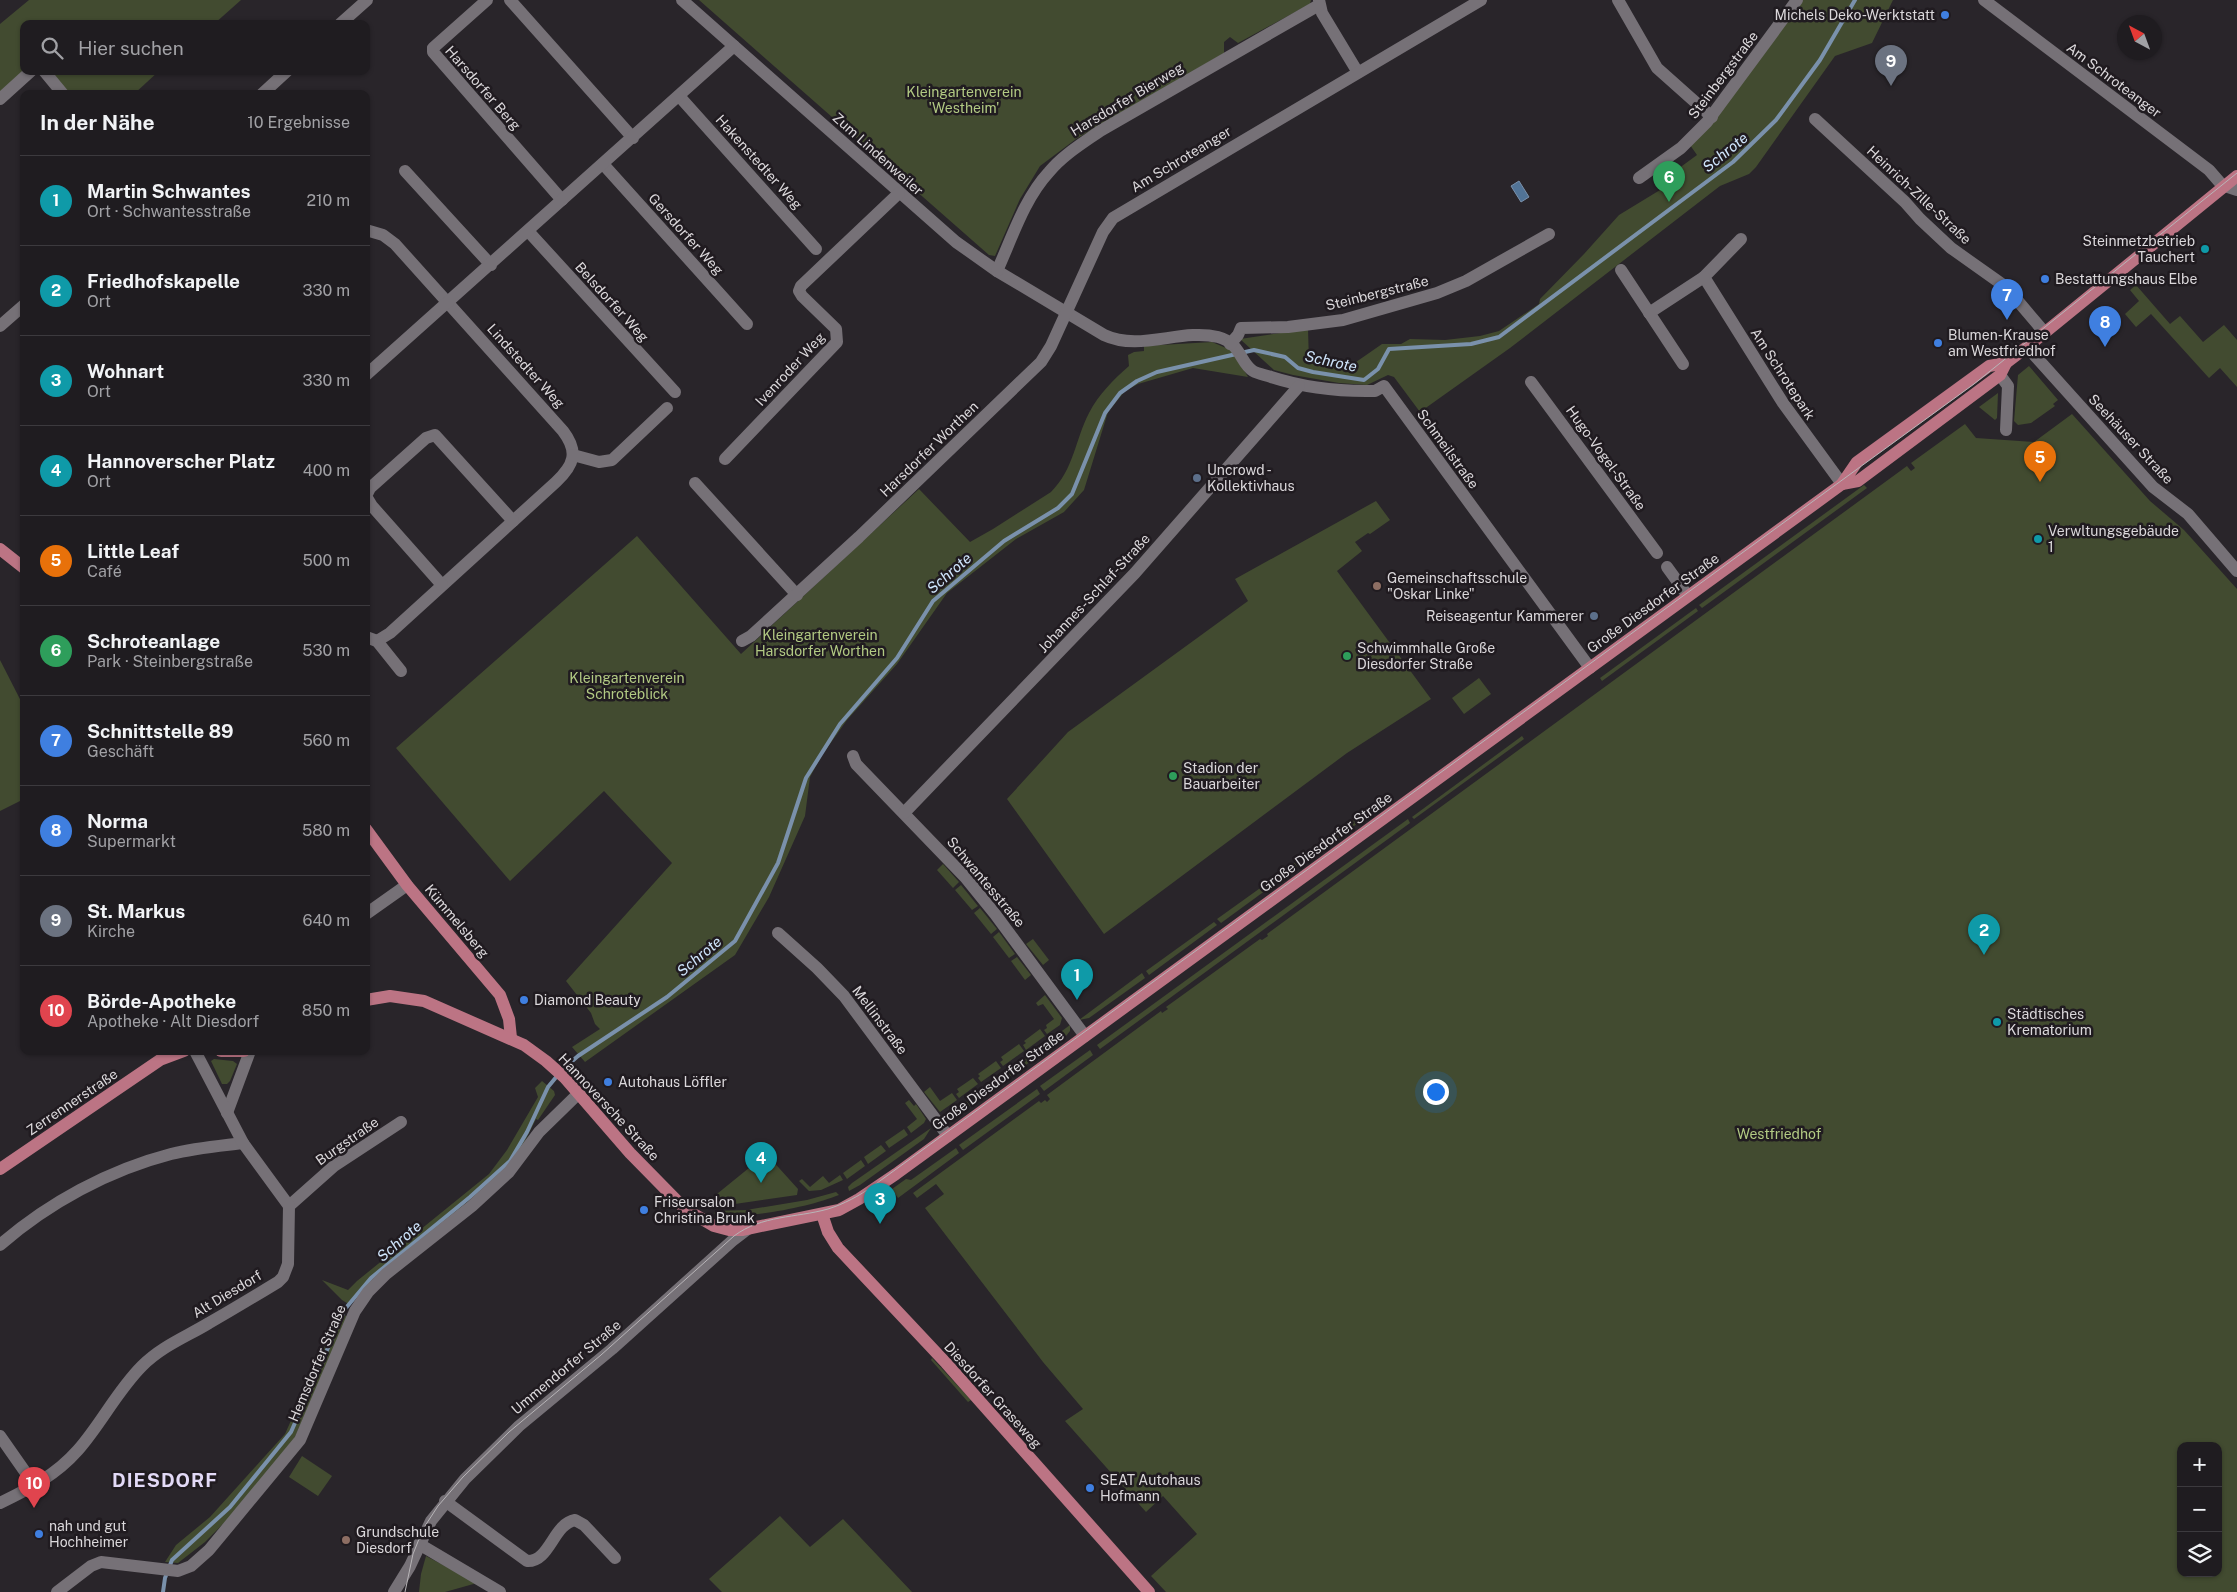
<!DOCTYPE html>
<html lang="de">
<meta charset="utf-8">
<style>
body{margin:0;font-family:"Public Sans",sans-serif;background:#2c292d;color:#f1f3f6}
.controls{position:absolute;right:15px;bottom:15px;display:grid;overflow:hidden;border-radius:10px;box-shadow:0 1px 4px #0004}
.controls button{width:45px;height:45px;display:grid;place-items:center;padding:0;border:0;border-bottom:1px solid #3c3a3e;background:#1f1c20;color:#f1f3f6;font:25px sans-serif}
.compass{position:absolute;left:2117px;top:15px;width:45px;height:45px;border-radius:50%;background:#1f1c20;box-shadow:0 1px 4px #0004;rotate:319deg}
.you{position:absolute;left:1435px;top:1091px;width:18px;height:18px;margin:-12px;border:4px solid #fff;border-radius:50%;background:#1a73e8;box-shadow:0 0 0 8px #1a73e833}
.badge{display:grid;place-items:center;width:32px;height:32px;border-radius:50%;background:#bca0f2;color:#fff;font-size:16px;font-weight:700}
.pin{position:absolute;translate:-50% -41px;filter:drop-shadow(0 1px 2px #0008)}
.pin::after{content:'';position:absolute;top:26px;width:18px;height:15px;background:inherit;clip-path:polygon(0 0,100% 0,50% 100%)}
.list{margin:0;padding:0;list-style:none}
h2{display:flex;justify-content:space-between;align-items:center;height:65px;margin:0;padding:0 20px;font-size:21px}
h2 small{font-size:16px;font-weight:400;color:#a1a1a5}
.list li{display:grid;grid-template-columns:32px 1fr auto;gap:15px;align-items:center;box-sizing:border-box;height:90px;padding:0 20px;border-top:1px solid #3c3a3e}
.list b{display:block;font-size:19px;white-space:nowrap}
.list p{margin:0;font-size:16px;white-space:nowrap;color:#a1a1a5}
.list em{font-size:16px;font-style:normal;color:#a1a1a5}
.icon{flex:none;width:28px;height:28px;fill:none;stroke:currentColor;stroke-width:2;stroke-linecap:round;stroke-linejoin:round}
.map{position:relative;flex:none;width:2237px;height:1592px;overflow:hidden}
.search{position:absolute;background:#1f1c20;box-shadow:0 1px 4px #0004;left:20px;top:20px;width:350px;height:55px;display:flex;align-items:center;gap:12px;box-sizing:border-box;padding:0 18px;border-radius:10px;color:#a1a1a5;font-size:19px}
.panel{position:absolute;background:#1f1c20;box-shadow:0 1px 4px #0004;left:20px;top:90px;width:350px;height:965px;border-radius:10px}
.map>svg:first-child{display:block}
.green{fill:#424b30;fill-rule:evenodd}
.water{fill:#517396;stroke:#7a91ab}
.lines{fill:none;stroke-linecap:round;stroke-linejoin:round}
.stream{stroke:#7a91ab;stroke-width:4}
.minor{stroke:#767177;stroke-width:12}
.major{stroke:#bc7484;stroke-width:12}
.tram{stroke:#b8b5b8;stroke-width:1}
.shop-dot{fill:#3f7fe0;stroke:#201b20;stroke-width:2}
.culture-dot{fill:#0f9aa8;stroke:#201b20;stroke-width:2}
.service-dot{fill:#5c6f8a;stroke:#201b20;stroke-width:2}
.education-dot{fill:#8d6e63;stroke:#201b20;stroke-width:2}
.leisure-dot{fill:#2e9e5b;stroke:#201b20;stroke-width:2}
.labels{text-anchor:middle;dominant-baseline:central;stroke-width:5;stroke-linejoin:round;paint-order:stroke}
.poi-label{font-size:14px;fill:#dbd8db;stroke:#201b20;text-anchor:start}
.street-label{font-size:14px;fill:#dbd8db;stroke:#201b20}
.park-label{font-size:14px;fill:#b2ca83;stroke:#201b20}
.water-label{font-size:15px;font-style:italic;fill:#cfe5fc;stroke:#201b20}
.district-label{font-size:19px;font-weight:bold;letter-spacing:1px;fill:#e2d9f6;stroke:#201b20}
</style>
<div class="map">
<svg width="2237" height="1592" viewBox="0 0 2237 1592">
<rect width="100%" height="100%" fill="#29252a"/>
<!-- green -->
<g class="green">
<path d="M29,0h212l-27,24h-190v47l-24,23v-70z"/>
<path d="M699,0h612l-1,4 -72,39 -8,-6 -6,5v11l-148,86 -36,27 -20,33 -25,57 -6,-1z"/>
<path d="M1803,0h90l-21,43 -37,13 -79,111 -7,7 -29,12 -210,162 -90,64 -26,-35 -6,-2 -21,10 -28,-2 -46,-8 -19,-5 -34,-31 68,-10 1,33 37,7 36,-25h19l9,-5 35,1 35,-4 19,-5 40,-27 1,-5 44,-45 35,-39 41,-25 -4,-5 41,-30 -7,-10z"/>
<path d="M50,71h109l-25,23h-66z"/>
<path d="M2136,285l34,39 10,-8 23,26 21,-17 13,15v47l-17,-19 -11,10 -58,-64 -15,13 -11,-13 14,-13 -9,-11z"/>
<path d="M1212,342l21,9 15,26 -55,-9 -55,16 -13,7 -17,21 -24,78 -20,22 -48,27 -69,54 -50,71 -50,56 -25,35 -12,22 -5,39 -36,81 -34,58 -150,107 -13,-15 28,-18 -5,-5 -4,-11 -25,-32 106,-118 -68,-72 -94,90 -114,-133 241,-212 104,118 178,-165 51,53 23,-13 58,-37c23,-23 24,-52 38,-79 10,-19 24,-33 40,-47l-1,-11 6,-3 10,-1v-5z"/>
<path d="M2029,366l29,34 -5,4 2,2 -24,17 -13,2 -4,-4 4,-46z"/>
<path d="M1998,393l-1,25 -2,2 -16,-13z"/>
<path d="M2072,414l78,87 34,29 53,59v1003h-1071l-15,-16 46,-42 -34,-38 -17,16 -81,-91 18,-12 -40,-47 -118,-154 19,-14 -8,-10 -19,14 -4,-5 126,-92 2,2 4,-3 2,2 3,-3 -3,-4 114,-84 1,2 6,-4 -2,-2 94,-68 2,1 6,-4 -1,-2 640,-468 4,5 4,-3 -4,-5 54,-39 11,14 58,4zM2181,1446h37v127h-37z"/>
<path d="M1864,485l3,3 -165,120 -3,-3z"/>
<path d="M1376,501l14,19 -20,14 -2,-1 -13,9 7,9 -25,20 94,128 -84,54 -243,181 -97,-135 61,-67 180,-131 -13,-22z"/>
<path d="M1696,608l2,3 -96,70 -2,-3z"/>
<path d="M0,660l24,47v92l-24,12z"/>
<path d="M1479,678l12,16 -27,20 -12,-16z"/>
<path d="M1522,736l2,3 -110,80 -2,-2z"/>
<path d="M1385,797v6l-54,40 -3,-5z"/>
<path d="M1408,819l2,4 -310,226 -3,-4z"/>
<path d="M1323,842l3,4 -50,36 -2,-4z"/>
<path d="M943,864l16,18 -6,6 -16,-18z"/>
<path d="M1270,881l3,4 -52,38 -4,-4z"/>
<path d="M961,885l17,21 -6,4 -17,-20z"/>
<path d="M980,908l17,21 -6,5 -17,-21z"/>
<path d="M1214,922l3,3 -68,50 -3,-4z"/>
<path d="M999,932l16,22 -6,4 -16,-21z"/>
<path d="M1033,939l16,21 -6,5 -17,-21z"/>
<path d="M1017,957l14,18 -6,5 -14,-19z"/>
<path d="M1142,973l3,5 -56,40 -10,2z"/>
<path d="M1045,995l17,23 -2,7 -13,9 -3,-4 3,-2 -1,-3 8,-6 -11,-15 -5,2 -2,-3z"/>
<path d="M1070,1025v6l-4,5 -115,83h-8z"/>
<path d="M1040,1029l5,7 -19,14 -3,-5 3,-2 -2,-2z"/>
<path d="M1019,1044l5,7 -21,15 -3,-4 3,-2 -2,-3z"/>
<path d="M1090,1050l3,5 -49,36 -4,-5z"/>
<path d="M214,1059l19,2 4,3 -7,17 -3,3h-5l-11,-23z"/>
<path d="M996,1061l5,7 -20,14 -3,-4 2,-2 -2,-2z"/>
<path d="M973,1078l5,6 -19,14 -3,-4 3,-2 -2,-3z"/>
<path d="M542,1081l12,10 1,4 -17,25 -2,-1 -15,30 -26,29 -68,58 -55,43 -22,26 -8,-5 -20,-20 26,10 9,-9 132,-107 18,-24 31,-53 -3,-9z"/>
<path d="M930,1087l10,14 12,-8 5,7 -17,12 -16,-20z"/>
<path d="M1037,1089l3,5 -77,56 -4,-5z"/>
<path d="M909,1100l5,6 2,-2 10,15 -2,4 -13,10 -4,-6 10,-8 -12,-16z"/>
<path d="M931,1128l-7,11 -64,46 -11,6 -1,-4 4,-4z"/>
<path d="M904,1129l4,6 -19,13 -4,-6z"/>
<path d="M881,1145l5,6 -18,13 -4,-7z"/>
<path d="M956,1148l3,5 -61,45 -6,-9 14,-10 5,1z"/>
<path d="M765,1155l5,3 28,31 -1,6 -69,10 -14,-2 1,-3 -3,-2z"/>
<path d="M861,1160l4,6 -18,13 -4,-6z"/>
<path d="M840,1175l3,5 -22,10 -12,1 -10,-10 3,-2 8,8 13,-11 6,7z"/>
<path d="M836,1192l3,3c-30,12 -93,25 -125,19l1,-3 31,-1 61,-10z"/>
<path d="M339,1313l9,4 -54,122 -59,73 -30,30 -27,21 -13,-1 11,-17 34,-28 75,-83z"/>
<path d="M932,1358l39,42 -3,2 -37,-42z"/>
<path d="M302,1456l30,20 -14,20 -29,-19z"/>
<path d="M780,1516l30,31 33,-28 69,73h-190l-13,-13z"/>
<path d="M426,1556l51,27 -32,9h-26l2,-18z"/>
</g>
<!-- water -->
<path class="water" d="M1519,181l10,16 -8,5 -10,-16z"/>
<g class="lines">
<!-- stream -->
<path class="stream" d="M163,1592l2,-14 7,-18 58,-53 61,-75 54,-123 26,-31 99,-81 40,-36 17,-29 21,-45 14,-17 16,-14 89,-59 68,-56 43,-78 28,-85 34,-54 57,-66 36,-57 71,-60 54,-33 14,-14 33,-81 15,-20 17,-12 20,-9 97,-22 31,7 13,11 15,4 51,8 14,-11 11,-20 82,-5 28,-7 234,-175 43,-42 44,-60 35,-60"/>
<!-- minor -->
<g class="minor">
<path d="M487,0l-54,48v4l129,148"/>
<path d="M510,0l123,138"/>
<path d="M682,0l274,242 41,29 107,64c36,17 77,-7 114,2 23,6 22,26 35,34 5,3 13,4 18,6 31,10 62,14 95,14h9l9,-5 206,282"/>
<path d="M1319,0l3,13 35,58"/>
<path d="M1618,0l39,68 55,49"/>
<path d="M1984,0l225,170 13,15 15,5"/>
<path d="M340,24l27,-24"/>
<path d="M44,71l19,23"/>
<path d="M262,94l25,-23"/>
<path d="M679,96l137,153"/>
<path d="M0,99l31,-28"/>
<path d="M1815,119l90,83 15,17 31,29 55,39 39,46"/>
<path d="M603,164l144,160"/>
<path d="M405,171l86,94"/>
<path d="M1639,178l42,-30 26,-26 90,-122"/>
<path d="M366,230l17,5 12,9 168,187c16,21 11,34 -7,51l-166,151 -13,8"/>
<path d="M528,231l147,161"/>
<path d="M1741,239l-37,38 79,126 59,81"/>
<path d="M1621,270l62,94"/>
<path d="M997,271c15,-33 27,-72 52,-99 14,-17 34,-29 51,-41l219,-126"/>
<path d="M1649,313l55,-36"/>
<path d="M0,326l24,-21"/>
<path d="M1230,344l8,-9 3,-7 47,-1 55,-7 94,-27 29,-12 83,-47"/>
<path d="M2027,347l126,140 35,27 49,57"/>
<path d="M366,375l368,-329"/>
<path d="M2000,375l8,11 -2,44"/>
<path d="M1531,382l126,171"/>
<path d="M573,455l26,7 13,-2 55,-52"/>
<path d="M725,459l112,-117 -1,-13 -34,-33 -3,-5 2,-5 98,-93"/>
<path d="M695,483l102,112"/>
<path d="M1667,567l21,29"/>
<path d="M442,585l-70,-79 -6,-10 4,-8 56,-50 9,-3 78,86"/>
<path d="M366,637l11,4 24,30"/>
<path d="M742,641l9,-5 108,-99 182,-175 10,-16 52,-114 10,-14 368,-218"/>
<path d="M853,756l3,8 109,113 30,37 90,122"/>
<path d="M904,813l231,-240 164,-187"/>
<path d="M366,914l41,-29"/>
<path d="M778,933l39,35 27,28 104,140"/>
<path d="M227,1113l23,-62"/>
<path d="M289,1206l45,-40 67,-44"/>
<path d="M0,1245c48,-42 109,-75 171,-91 24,-6 48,-8 72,-11"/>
<path d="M0,1436l35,50"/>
<path d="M445,1501l82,60c23,1 26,-37 48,-41l9,5 31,33"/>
<path d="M0,1503c29,-14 56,-28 78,-53 23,-26 39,-59 64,-84 20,-20 44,-29 67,-43 23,-13 46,-27 69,-41l5,-5 5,-13 1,-58 -46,-63 -48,-92"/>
<path d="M419,1544l81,48"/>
<path d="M57,1592l34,-26 10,-4 77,9 13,-5 18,-16 91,-110 55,-129 13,-19 18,-18 86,-68 37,-34 30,-40 40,-39"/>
<path d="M394,1592l16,-26 21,-45 34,-42 54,-53 93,-77 120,-108 17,-13"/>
</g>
<!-- major -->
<g class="major">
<path d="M1842,484l16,-3 142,-106 6,-12"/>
<path d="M0,549l24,19"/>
<path d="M366,829l41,56 93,110 9,24 2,19"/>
<path d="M366,1000l24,-4 34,5 100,44 22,16 19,17 65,75 55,56 29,17 15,4h13l97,-20 20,-11 37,-25 946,-690 15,-22 132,-96 17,-3 21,-16 210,-171"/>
<path d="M221,1051h23"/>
<path d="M0,1169l160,-109 24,-9"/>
<path d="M822,1214l6,18 10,16 108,115 203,229"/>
</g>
<!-- tram -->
<path class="tram" d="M405,1592l8,-38 10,-25 15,-23 25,-29 46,-45 92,-77 133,-119c28,-21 62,-18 94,-27 16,-5 31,-13 45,-23l1101,-802 263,-211"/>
</g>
<!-- markers -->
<g class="shop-dot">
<circle cx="1945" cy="15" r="5"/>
<circle cx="2045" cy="279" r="5"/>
<circle cx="1938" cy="343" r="5"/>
<circle cx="524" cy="1000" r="5"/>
<circle cx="608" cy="1082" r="5"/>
<circle cx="644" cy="1210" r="5"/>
<circle cx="1090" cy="1488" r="5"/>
<circle cx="39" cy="1534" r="5"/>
</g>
<g class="culture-dot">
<circle cx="2205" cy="249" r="5"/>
<circle cx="2038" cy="539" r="5"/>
<circle cx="1997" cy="1022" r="5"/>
</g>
<g class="service-dot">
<circle cx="1197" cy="478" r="5"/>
<circle cx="1594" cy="616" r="5"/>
</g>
<g class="education-dot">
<circle cx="1377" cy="586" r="5"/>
<circle cx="346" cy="1540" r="5"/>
</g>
<g class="leisure-dot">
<circle cx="1347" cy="656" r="5"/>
<circle cx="1173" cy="776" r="5"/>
</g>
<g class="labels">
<!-- poi labels -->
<g class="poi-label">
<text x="1935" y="15" text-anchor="end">Michels Deko-Werktstatt</text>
<text x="2195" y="241" text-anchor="end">Steinmetzbetrieb<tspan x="2195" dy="16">Tauchert</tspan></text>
<text x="2055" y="279">Bestattungshaus Elbe</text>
<text x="1948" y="335">Blumen-Krause<tspan x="1948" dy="16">am Westfriedhof</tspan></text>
<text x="1207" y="470">Uncrowd -<tspan x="1207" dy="16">Kollektivhaus</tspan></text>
<text x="2048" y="531">Verwltungsgebäude<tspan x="2048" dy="16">1</tspan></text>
<text x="1387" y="578">Gemeinschaftsschule<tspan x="1387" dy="16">"Oskar Linke"</tspan></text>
<text x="1584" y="616" text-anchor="end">Reiseagentur Kammerer</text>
<text x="1357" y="648">Schwimmhalle Große<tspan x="1357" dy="16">Diesdorfer Straße</tspan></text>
<text x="1183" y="768">Stadion der<tspan x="1183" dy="16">Bauarbeiter</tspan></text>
<text x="534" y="1000">Diamond Beauty</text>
<text x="2007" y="1014">Städtisches<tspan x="2007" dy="16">Krematorium</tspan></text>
<text x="618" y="1082">Autohaus Löffler</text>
<text x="654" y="1202">Friseursalon<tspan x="654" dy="16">Christina Brunk</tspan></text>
<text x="1100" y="1480">SEAT Autohaus<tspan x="1100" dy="16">Hofmann</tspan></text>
<text x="49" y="1526">nah und gut<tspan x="49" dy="16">Hochheimer</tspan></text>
<text x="356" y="1532">Grundschule<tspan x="356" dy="16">Diesdorf</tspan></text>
</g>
<!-- street labels -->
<g class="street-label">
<text transform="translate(1723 75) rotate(-53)">Steinbergstraße</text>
<text transform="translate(2114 80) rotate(37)">Am Schroteanger</text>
<text transform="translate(483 88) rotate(49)">Harsdorfer Berg</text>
<text transform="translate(1127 99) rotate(-31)">Harsdorfer Bierweg</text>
<text transform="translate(878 154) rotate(42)">Zum Lindenweiler</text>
<text transform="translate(1181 159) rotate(-31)">Am Schroteanger</text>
<text transform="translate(759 162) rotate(48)">Hakenstedter Weg</text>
<text transform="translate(1919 195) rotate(43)">Heinrich-Zille-Straße</text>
<text transform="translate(686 234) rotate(48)">Gersdorfer Weg</text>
<text transform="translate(1377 293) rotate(-14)">Steinbergstraße</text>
<text transform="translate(612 302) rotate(48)">Belsdorfer Weg</text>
<text transform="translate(526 366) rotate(48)">Lindstedter Weg</text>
<text transform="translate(790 369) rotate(-47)">Ivenroder Weg</text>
<text transform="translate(1783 374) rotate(57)">Am Schrotepark</text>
<text transform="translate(2131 439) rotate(47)">Seehäuser Straße</text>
<text transform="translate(929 449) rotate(-44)">Harsdorfer Worthen</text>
<text transform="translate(1448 449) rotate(54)">Schmeilstraße</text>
<text transform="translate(1606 458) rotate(54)">Hugo-Vogel-Straße</text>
<text transform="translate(1094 593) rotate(-47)">Johannes-Schlaf-Straße</text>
<text transform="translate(1653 603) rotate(-36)">Große Diesdorfer Straße</text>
<text transform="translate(1326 842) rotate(-36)">Große Diesdorfer Straße</text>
<text transform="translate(986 882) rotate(50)">Schwantesstraße</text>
<text transform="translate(457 921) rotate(50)">Kümmelsberg</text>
<text transform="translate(880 1020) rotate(53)">Mellinstraße</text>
<text transform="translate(998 1080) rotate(-36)">Große Diesdorfer Straße</text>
<text transform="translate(72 1102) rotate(-34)">Zerrennerstraße</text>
<text transform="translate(609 1107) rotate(47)">Hannoversche Straße</text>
<text transform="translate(347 1141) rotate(-35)">Burgstraße</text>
<text transform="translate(227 1294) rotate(-31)">Alt Diesdorf</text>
<text transform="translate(317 1363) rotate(-67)">Hemsdorfer Straße</text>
<text transform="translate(566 1367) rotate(-40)">Ummendorfer Straße</text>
<text transform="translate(993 1395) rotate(48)">Diesdorfer Graseweg</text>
</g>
<!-- park labels -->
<g class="park-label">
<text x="964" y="92">Kleingartenverein<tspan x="964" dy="16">'Westheim'</tspan></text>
<text x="820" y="635">Kleingartenverein<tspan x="820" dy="16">Harsdorfer Worthen</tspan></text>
<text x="627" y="678">Kleingartenverein<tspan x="627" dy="16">Schroteblick</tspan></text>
<text x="1779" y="1134">Westfriedhof</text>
</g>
<!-- water labels -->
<g class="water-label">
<text transform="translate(1725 152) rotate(-39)">Schrote</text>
<text transform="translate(1331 361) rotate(12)">Schrote</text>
<text transform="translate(949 573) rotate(-41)">Schrote</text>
<text transform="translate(699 956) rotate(-40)">Schrote</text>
<text transform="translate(399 1241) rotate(-41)">Schrote</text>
</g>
<!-- district labels -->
<g class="district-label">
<text x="165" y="1480">DIESDORF</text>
</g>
</g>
</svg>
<div class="controls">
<button>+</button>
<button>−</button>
<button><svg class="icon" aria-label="layers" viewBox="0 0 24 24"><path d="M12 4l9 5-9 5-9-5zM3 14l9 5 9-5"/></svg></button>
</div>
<svg class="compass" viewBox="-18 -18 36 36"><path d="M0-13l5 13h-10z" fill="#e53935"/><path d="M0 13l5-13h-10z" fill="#a1a1a5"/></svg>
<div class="you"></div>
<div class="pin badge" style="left:1077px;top:1000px;background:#0f9aa8">1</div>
<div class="pin badge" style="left:1984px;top:955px;background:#0f9aa8">2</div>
<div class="pin badge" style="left:880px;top:1224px;background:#0f9aa8">3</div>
<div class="pin badge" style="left:761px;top:1183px;background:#0f9aa8">4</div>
<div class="pin badge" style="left:2040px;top:482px;background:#e8710a">5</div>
<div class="pin badge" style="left:1669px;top:202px;background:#2e9e5b">6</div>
<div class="pin badge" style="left:2007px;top:320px;background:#3f7fe0">7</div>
<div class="pin badge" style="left:2105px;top:347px;background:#3f7fe0">8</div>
<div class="pin badge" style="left:1891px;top:86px;background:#6b7280">9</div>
<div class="pin badge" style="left:34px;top:1508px;background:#e0444e">10</div>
<div class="search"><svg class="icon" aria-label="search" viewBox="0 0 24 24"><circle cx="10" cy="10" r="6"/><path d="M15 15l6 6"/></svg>Hier suchen</div>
<section class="panel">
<h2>In der Nähe<small>10 Ergebnisse</small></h2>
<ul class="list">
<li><span class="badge" style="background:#0f9aa8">1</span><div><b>Martin Schwantes</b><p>Ort · Schwantesstraße</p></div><em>210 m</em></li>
<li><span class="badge" style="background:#0f9aa8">2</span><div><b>Friedhofskapelle</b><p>Ort</p></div><em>330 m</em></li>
<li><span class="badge" style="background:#0f9aa8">3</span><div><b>Wohnart</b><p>Ort</p></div><em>330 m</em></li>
<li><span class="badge" style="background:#0f9aa8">4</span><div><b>Hannoverscher Platz</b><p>Ort</p></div><em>400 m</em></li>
<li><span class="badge" style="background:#e8710a">5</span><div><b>Little Leaf</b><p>Café</p></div><em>500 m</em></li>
<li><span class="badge" style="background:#2e9e5b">6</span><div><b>Schroteanlage</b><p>Park · Steinbergstraße</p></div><em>530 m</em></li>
<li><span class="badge" style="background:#3f7fe0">7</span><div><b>Schnittstelle 89</b><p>Geschäft</p></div><em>560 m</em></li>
<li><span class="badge" style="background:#3f7fe0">8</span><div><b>Norma</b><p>Supermarkt</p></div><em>580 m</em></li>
<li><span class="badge" style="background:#6b7280">9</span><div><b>St. Markus</b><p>Kirche</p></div><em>640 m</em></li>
<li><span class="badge" style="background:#e0444e">10</span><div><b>Börde-Apotheke</b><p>Apotheke · Alt Diesdorf</p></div><em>850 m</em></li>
</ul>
</section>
</div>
